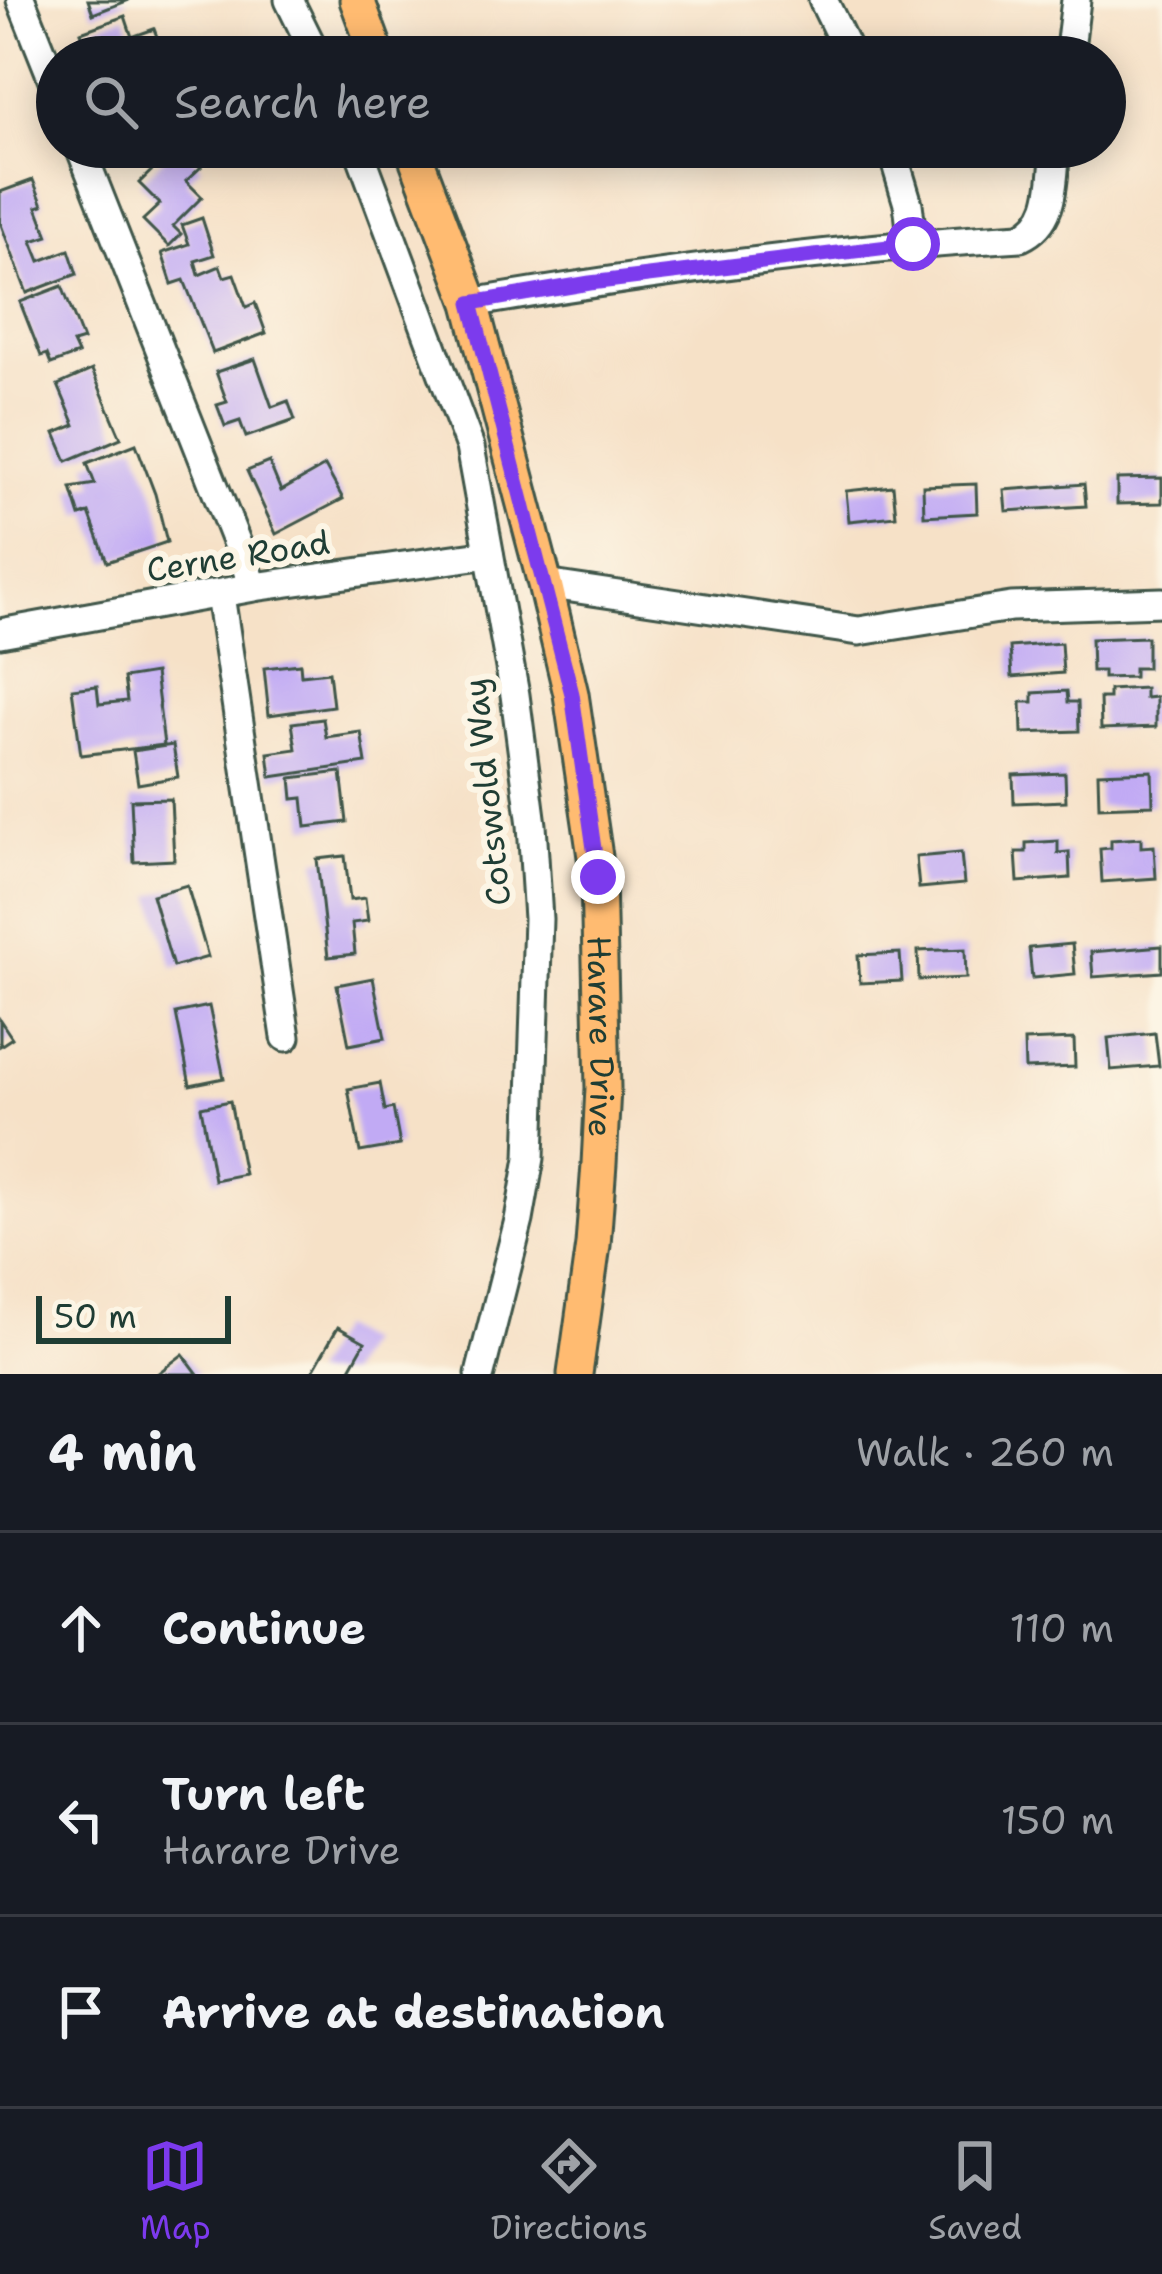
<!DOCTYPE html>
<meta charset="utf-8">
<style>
body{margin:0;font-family:"Shantell Sans",sans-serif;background:#242831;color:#f1f3f6}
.scale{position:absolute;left:36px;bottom:30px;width:195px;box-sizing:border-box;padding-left:12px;border:6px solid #1f3d34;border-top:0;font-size:33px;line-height:42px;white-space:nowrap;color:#1f3d34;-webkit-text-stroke:9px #fcf5e5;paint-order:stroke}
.stop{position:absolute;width:36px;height:36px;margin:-27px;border:9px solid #7c3aed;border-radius:50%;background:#fff}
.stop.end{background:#7c3aed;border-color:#fff;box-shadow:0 3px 12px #0008}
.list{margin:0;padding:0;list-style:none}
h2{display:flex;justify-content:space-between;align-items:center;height:156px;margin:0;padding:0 48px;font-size:51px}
h2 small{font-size:39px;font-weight:400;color:#9ea1a6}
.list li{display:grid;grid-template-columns:78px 1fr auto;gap:36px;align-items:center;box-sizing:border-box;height:192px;padding:0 48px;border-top:3px solid #363941}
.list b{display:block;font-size:45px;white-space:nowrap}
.list p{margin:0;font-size:39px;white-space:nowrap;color:#9ea1a6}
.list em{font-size:39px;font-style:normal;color:#9ea1a6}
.icon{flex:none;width:66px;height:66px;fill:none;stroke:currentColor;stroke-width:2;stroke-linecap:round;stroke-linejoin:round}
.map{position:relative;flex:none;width:1162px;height:1374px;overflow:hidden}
.search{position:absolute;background:#171b24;box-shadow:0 6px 30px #0003;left:36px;right:36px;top:36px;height:132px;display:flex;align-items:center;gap:30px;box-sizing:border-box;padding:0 42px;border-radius:66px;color:#9ea1a6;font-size:45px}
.sheet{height:732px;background:#171b24}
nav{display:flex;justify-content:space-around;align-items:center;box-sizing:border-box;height:168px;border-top:3px solid #363941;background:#171b24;font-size:33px;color:#9ea1a6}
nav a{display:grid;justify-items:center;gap:6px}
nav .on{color:#7c3aed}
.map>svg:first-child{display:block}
.building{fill:#c1aaf4}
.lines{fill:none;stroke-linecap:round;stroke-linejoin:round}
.minor-casing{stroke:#3f564a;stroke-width:33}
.major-casing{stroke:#3f564a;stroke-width:39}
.minor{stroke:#fff;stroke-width:27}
.major{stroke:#ffbb71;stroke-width:33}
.route{stroke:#7c3aed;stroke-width:15}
.labels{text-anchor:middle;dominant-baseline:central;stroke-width:12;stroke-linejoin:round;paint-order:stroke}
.street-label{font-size:33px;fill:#1f3d34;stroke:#fcf5e5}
</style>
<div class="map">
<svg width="1162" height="1374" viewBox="0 0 1162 1374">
<rect width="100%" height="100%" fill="#fcf5e5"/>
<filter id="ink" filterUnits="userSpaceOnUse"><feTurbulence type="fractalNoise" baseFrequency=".00833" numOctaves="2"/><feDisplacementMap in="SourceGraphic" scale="24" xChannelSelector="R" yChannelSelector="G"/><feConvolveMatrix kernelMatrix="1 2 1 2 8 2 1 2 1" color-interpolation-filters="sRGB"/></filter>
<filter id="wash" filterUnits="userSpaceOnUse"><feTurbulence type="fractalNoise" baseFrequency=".004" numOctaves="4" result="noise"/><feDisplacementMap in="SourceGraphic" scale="48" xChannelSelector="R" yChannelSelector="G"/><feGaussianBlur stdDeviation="2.7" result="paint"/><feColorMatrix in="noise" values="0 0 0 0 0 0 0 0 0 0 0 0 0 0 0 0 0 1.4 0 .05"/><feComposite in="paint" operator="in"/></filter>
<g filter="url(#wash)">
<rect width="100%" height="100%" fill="#f6e1c7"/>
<g id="blocks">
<!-- building -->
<g class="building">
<path d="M88,0h41l-36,14z"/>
<path d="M125,16l7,21 22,-8 5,13 -41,15h-28l-9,-25z"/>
<path d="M176,147h15l5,5 -5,5 10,10 -15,14 16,16 -29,29 8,8 -12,12 -26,-26 17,-16 -21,-21z"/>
<path d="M33,180l10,25 -6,2 11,29 -16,5 8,20 29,-11 8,24 -50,19 -27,-71v-30z"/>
<path d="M202,218l12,37 -19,6 4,14 21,-9 4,11 10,-3 12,33 9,-4 11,30 -53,20 -29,-73 -12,4 -10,-31 27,-9 -7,-19z"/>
<path d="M62,286l21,54 -10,3 5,11 -27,10 -4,-10 -6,2 -21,-54z"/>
<path d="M255,359l17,48 16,-6 7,19 -49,17 -6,-16 -15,5 -8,-21 10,-3 -11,-30z"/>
<path d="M92,370l29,68 -54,23 -12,-28 20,-8 -17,-40z"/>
<path d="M136,444l19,50 12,48 -60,20 -18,-49 -9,3 -9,-28 24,-4 -8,-21z"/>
<path d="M269,462l12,29 44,-25 18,33 -67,35 -29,-63z"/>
<path d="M1162,478v25l-45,1v-25z"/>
<path d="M976,484l1,29 -53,3 -1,-30z"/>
<path d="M1084,484l2,22 -80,5 -2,-21z"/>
<path d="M893,486l3,30 -47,5 -3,-30z"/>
<path d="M1147,637v31h-13v9l-31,1v-7h-11l-1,-32z"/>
<path d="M1061,643l2,30 -51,4 -2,-30z"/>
<path d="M300,664l1,11 28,-3 4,34 -64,9 -5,-47z"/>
<path d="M155,673l9,72 -83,10 -9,-66 25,-3 2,18 28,-3 -3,-23z"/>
<path d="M1145,688v10l11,-1v30l-55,2 -1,-31h9v-8z"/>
<path d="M1067,691l1,11h10l1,29 -57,2 -1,-31h12v-9z"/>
<path d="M323,719l3,18 35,-5 5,31 -95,14 -3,-24 28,-4 -4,-26z"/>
<path d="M173,745l5,32 -40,7 -5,-33z"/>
<path d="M1152,771l1,34 -54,2 -1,-34z"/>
<path d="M341,772l6,50 -41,5 -3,-29 -10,1 -2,-21z"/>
<path d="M1065,773l1,28 -52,2 -1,-28z"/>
<path d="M171,799l3,61 -40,2 -3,-62z"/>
<path d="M1141,838v9l13,-1 2,32 -54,4 -2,-33 11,-1v-8z"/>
<path d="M1058,841v12l11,-1 1,26 -52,4 -2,-30h10v-9z"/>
<path d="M961,853l3,31 -45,4 -3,-31z"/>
<path d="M345,856l5,44 15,-2 3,23 -16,2 3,31 -27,3 -11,-98z"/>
<path d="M187,885l21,72 -35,10 -21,-72z"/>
<path d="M1072,944l3,30 -43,4 -3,-30z"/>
<path d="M1162,946v26l-69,5 -2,-25z"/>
<path d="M965,949l1,29 -47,2 -1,-29z"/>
<path d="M900,953l2,28 -42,2 -2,-28z"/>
<path d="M373,978l12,60 -36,7 -12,-60z"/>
<path d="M209,1006l15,72 -34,7 -14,-72z"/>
<path d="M0,1020l12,18 -12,8z"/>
<path d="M1155,1033l4,33 -48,4 -3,-32z"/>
<path d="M1074,1039l1,28 -50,2 -1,-28z"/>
<path d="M380,1083l5,27 8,-2 7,37 -40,7 -12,-63z"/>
<path d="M230,1101l14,73 -30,6 -13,-73z"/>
<path d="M338,1327l27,15 -18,32h-36z"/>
<path d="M183,1354l15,20h-41z"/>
</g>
</g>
</g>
<g filter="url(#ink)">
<use href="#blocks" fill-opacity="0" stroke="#3f564a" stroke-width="3"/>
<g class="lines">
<defs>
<g id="minor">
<path d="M21,0l36,90"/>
<path d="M289,0l28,57"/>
<path d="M823,0l28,57"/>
<path d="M1069,57l7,-57"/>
<path d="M80,147l174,440"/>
<path d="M358,147l112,300 45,248 17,130 6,94 -8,239 -11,62 -39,154"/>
<path d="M891,147l17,57 5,40"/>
<path d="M471,303c182,-31 366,-55 550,-66 35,-16 31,-56 35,-90"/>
<path d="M545,584l314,47 152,-24 151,-5"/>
<path d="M220,595l66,442"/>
<path d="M0,633l254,-46 235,-33"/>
</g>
<g id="major">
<path d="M357,0l21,57"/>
<path id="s1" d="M412,147l59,156 74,281 26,110 27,183 5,211 -4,76 -6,81 -18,129"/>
</g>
</defs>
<!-- minor casing -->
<use href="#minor" class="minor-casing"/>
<!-- major casing -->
<use href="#major" class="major-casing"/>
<!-- minor -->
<use href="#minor" class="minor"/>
<!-- major -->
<use href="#major" class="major"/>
</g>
</g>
<g class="lines" filter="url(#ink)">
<!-- route -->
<path class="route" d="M598,877l-26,-183 -101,-391 119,-20 323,-39"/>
</g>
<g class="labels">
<!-- street labels -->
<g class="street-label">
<text transform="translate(238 556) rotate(-9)">Cerne Road</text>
<text transform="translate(487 792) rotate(-96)">Cotswold Way</text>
<text stroke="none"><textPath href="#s1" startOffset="915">Harare Drive</textPath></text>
</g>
</g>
</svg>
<div class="scale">50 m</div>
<div class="stop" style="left:913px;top:244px"></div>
<div class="stop end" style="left:598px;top:877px"></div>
<div class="search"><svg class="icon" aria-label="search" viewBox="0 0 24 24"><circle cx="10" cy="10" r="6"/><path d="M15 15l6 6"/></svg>Search here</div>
</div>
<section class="sheet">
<h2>4 min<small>Walk · 260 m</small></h2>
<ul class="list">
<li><svg class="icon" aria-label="ahead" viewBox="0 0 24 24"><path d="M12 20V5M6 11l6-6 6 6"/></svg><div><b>Continue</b></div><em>110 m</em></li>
<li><svg class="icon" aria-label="left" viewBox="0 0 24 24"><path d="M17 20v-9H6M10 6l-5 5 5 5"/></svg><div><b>Turn left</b><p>Harare Drive</p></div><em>150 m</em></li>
<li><svg class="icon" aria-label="arrive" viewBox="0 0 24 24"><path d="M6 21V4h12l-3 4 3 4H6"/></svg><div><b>Arrive at destination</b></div></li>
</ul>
</section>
<nav>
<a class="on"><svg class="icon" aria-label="map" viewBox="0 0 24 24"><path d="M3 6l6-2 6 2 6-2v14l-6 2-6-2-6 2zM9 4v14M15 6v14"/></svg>Map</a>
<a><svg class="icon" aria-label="directions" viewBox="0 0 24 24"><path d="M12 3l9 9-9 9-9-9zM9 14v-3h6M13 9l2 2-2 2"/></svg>Directions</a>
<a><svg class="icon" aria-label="saved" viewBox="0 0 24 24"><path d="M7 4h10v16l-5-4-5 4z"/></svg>Saved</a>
</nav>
